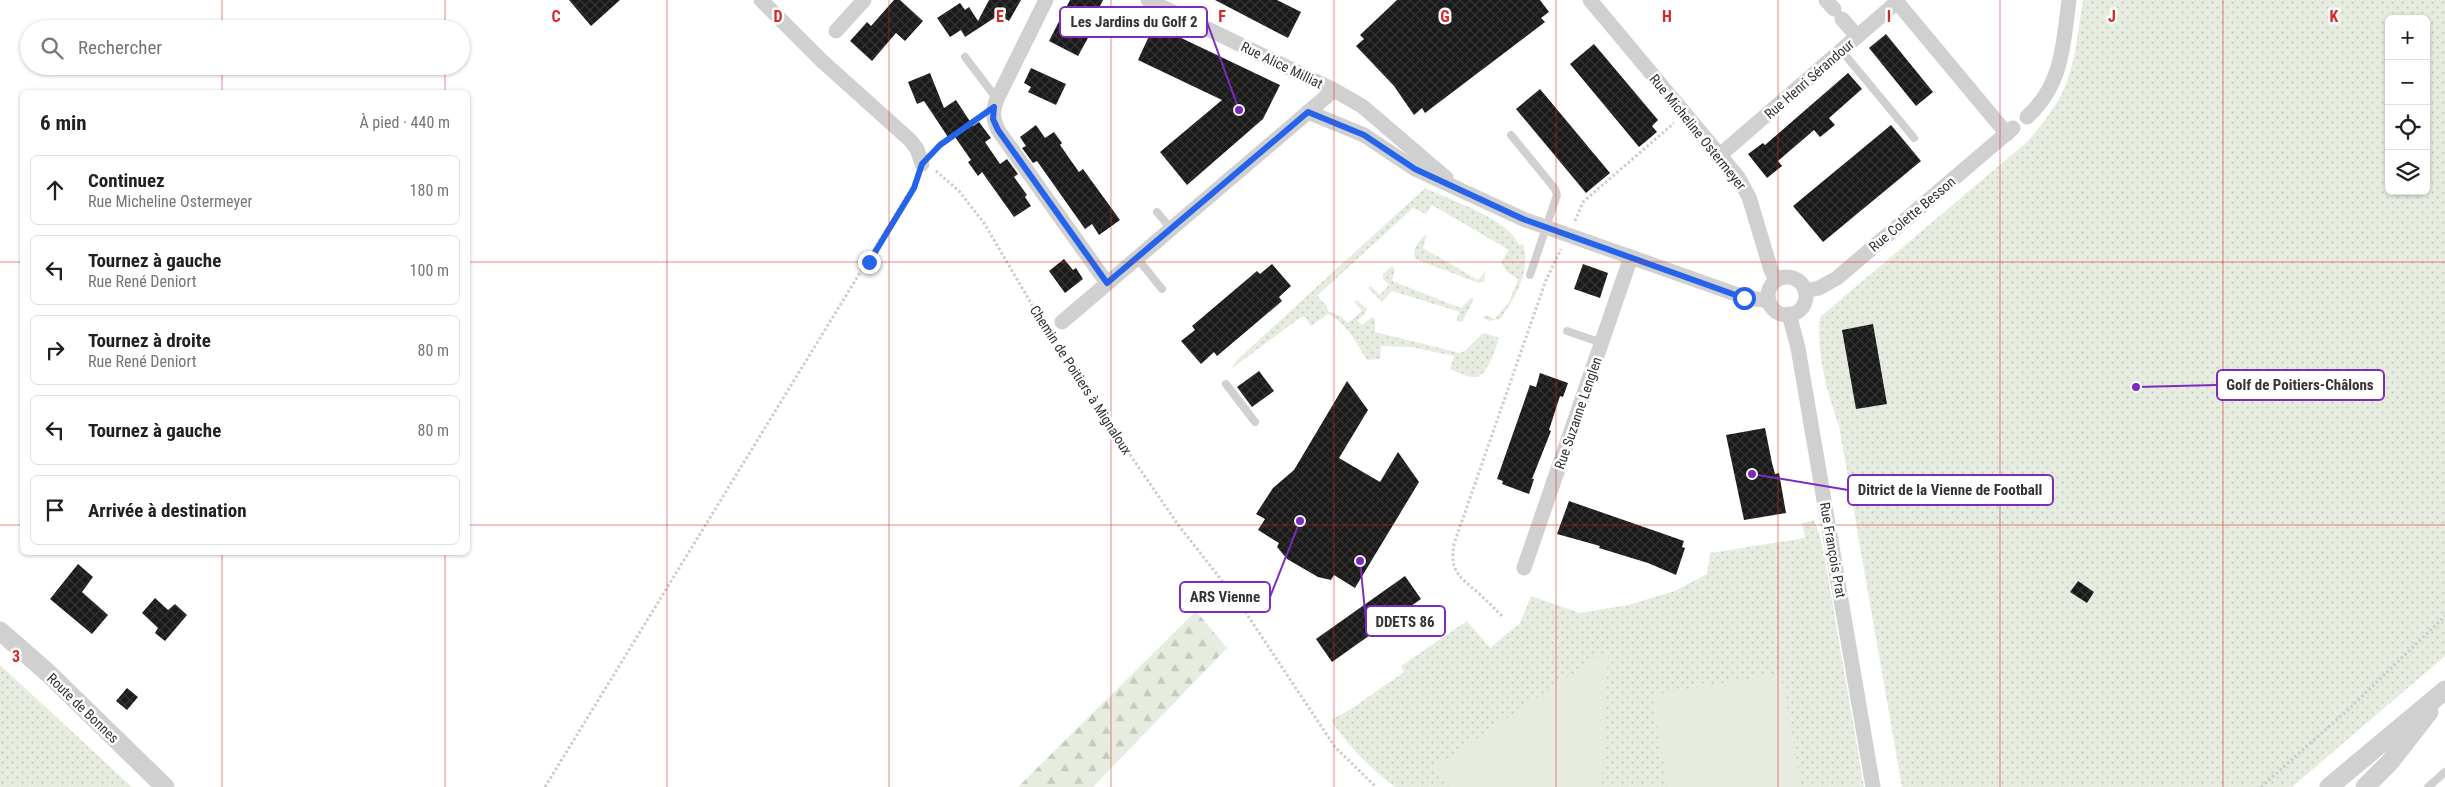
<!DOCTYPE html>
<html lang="fr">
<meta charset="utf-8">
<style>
body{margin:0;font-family:"Roboto Condensed",sans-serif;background:#f2f2f2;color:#202124}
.controls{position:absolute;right:15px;top:15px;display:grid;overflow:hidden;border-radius:8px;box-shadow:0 1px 4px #0004}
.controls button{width:45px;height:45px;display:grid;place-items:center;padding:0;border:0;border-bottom:1px solid #e0e0e0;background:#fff;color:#202124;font:25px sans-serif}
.stop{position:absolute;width:15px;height:15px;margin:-11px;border:4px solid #2563eb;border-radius:50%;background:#fff}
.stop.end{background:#2563eb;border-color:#fff;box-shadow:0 1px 5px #0008}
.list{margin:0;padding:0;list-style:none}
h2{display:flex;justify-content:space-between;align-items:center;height:65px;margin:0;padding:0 20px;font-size:21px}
h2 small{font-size:16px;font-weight:400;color:#757577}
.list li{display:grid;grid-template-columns:32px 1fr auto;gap:15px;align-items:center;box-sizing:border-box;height:70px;margin:0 10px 10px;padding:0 10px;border:1px solid #e0e0e0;border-radius:8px}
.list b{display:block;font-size:19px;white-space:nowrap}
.list p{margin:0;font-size:16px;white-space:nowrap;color:#757577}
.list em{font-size:16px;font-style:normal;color:#757577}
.icon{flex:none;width:28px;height:28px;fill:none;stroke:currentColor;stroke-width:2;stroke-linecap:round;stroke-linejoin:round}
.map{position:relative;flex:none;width:2445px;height:787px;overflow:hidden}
.search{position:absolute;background:#fff;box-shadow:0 1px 4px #0004;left:20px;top:20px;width:450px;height:55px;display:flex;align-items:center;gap:12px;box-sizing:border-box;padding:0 18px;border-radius:28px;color:#757577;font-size:19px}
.panel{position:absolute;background:#fff;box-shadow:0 1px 4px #0004;left:20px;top:90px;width:450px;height:465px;border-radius:8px}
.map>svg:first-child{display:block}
.grass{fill:url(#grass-dots);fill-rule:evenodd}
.forest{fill:url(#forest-firs)}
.park{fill:#e6ecdf}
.building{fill:url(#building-cross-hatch)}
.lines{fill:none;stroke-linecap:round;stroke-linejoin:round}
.path{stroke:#cdcdcd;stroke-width:3;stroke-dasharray:2.5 2.5;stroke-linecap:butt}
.service{stroke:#d0d0d0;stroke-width:8}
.minor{stroke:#d0d0d0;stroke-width:15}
.tertiary{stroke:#d0d0d0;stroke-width:19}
.route{stroke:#2563eb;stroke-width:6}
.grid{fill:none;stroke:#d62828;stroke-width:1;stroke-opacity:0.55}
.labels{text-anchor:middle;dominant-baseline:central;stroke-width:5;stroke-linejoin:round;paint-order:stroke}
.street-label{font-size:14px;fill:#333;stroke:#fff}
.grid-label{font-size:16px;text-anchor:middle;font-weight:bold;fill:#d62828;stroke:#fff;stroke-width:5;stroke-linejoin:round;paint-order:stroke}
.leader{fill:none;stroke:#7b2cbf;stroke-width:2}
.callout-dot{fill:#7b2cbf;stroke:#fff;stroke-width:2}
.callout{fill:#fff;stroke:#7b2cbf;stroke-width:2}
.callout-label{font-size:15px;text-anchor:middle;font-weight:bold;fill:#333}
</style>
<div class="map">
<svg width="2445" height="787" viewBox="0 0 2445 787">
<defs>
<pattern id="grass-dots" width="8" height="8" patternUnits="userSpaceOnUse" patternTransform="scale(1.25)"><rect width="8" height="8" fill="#e6ecdf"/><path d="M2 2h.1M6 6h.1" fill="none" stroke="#c6cbc0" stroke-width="1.8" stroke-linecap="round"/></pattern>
<pattern id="forest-firs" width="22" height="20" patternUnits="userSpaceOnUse" patternTransform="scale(1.25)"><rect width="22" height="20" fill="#e6ecdf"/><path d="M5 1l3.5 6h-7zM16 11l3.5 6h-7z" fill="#c6cbc0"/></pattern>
<pattern id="building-cross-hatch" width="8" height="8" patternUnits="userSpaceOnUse" patternTransform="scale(1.25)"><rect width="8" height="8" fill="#1a1a1a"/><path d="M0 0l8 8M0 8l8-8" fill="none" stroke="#333"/></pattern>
</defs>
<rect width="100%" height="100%" fill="#fff"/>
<!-- grass -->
<g class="grass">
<path d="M2083,0h362v656l-153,131h-390l-63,-361c-12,-34 -23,-72 -19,-109l207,-175c13,-15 27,-32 36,-51 13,-27 15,-62 20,-91zM2389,19h37v172h-37z"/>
<path d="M1425,188c27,13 82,30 94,57l4,-1c8,26 -7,54 -23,75l-11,2 -6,-3 2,-3 10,4 14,-17 9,-23 -11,-7 -6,-10 8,-12 -77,-45 -6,9 -13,-6 -96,88 9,9 2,6 12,5 8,7 14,-12 -8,-9 3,-2 10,9 -2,5 -8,6 5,5 10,-8 3,1v14l85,21 6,-3 16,-16 3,-1 14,5c-3,10 -12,41 -25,39 -8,0 -17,-5 -24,-8l4,-13 -43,-9 -30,-1 -1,13 -13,1c-10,-16 -21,-38 -39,-46l-17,12 -6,-9h-4l-70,52 7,-10z"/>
<path d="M1425,235h2l-4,13 55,32 8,-9 -2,10 -5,2 -64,-24c-3,-10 4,-18 10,-24z"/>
<path d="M1392,266l3,4 -3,11 69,27 11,-11 1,4 -11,21 -6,-1 4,-9 -68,-21 -10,11 -14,-14 3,-2 9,9 9,-10 -6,-6v-5z"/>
<path d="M1814,520l6,16 5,23 39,228h-469c-27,-21 -45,-39 -64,-67l20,-11 53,-37 -3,-6 66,-45 23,27 30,-25 11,-27 49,17 48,-8 47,-14 32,-17 3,-21 95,-15 -3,-15z"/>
<path d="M0,665l132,122h-132z"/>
</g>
<!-- forest -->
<path class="forest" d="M1196,611l31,37 -134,139h-75z"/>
<!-- park -->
<g class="park">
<path d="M1608,650l-6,137h-148l-22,-18z"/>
<path d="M1781,673l20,114h-133l-16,-92z"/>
</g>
<!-- building -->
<g class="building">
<path d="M569,0h51l-29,26z"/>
<path d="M894,0h6l23,21 -18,20 -9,-8 -24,28 -22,-20 17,-19 4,4z"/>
<path d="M989,0h32l-12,21 -10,-6 -34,22 -4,-7 -11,7 -13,-19 23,-15 5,7 4,-3 9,14z"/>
<path d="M1070,0h33l-8,16 4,2 -21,38 -29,-15z"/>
<path d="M1215,0h62l24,12 -13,26z"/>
<path d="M1397,0h143l9,12 -8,6 4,4 -120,91 -3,-5 -8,7 -20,-29 -38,-40 8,-7 -4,-4z"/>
<path d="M1154,25l126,60 -17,34 -76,66 -27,-33 62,-52 -84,-40z"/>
<path d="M1886,34l47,58 -17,14 -47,-58z"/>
<path d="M1594,44l64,76 -6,6 5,6 -18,15 -69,-83z"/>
<path d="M1031,68l35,16 -10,21 -28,-13 3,-5 -7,-4z"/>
<path d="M930,73l14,35 12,-8 17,26 6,-4 12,16 -6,4 15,22 7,-5 11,15 -4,3 13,18 -2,2 6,9 -17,11 -32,-45 -4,4 -10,-14 3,-2 -16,-23 -5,3 -26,-39 -7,3 -9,-22z"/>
<path d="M1848,73l14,16 -33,29 6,7 -15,12 -6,-7 -36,31 4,5 -15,12 -19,-24 15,-11 2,2z"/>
<path d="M1540,89l70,84 -24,20 -70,-84z"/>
<path d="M1036,125l9,13 9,-6 8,11 -2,2 19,27 4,-3 37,51 -21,15 -7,-11 -7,5 -48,-68 -4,2 -11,-15 4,-2 -6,-9z"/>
<path d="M1891,125l30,36 -98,81 -30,-36z"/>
<path d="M1064,259l9,11 3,-2 7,11 -18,14 -16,-22z"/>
<path d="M1272,264l19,22 -12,11 3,4 -65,55 -3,-4 -13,12 -20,-23 14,-11 -3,-4 65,-55 3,3z"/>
<path d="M1583,264l25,9 -8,25 -26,-9z"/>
<path d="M1873,324l14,80 -31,5 -14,-79z"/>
<path d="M1259,371l15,20 -22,16 -15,-20z"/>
<path d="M1540,373l28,10 -5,14 -3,-1 -11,34 2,1 -19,48h2l-5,15 -27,-10 1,-3 -6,-2 33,-94 6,2z"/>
<path d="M1347,381l21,29 -29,48 41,24 18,-30 21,30 -64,106 -21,-13 -3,5 -13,-3 -31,-18 -10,-12 2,-4 -21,-13 7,-11 -9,-5 17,-26 21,-18z"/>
<path d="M1765,428l7,35 3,11 4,-1 7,40 -42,7 -18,-85z"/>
<path d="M1569,501l115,40 -2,6 3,1 -9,27 -28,-12 -49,-15 1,-2 -43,-12z"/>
<path d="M78,564l15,13 -11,15 26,23 -16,19 -42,-35z"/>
<path d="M1405,576l16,23 -89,63 -16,-23z"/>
<path d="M2078,581l16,11 -7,11 -17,-11z"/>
<path d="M155,598l13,12 7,-6 12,11 -22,26 -10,-8 3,-5 -16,-15z"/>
<path d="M127,688l11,9 -11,13 -11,-9z"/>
</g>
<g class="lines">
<!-- path -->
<g class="path">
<path d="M933,152l45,-34"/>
<path d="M936,171l23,20 25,32 78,133 117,170 59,75 97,146 41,40"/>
<path d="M1575,221l8,-19 91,-79"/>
<path d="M1502,616c-9,-9 -17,-17 -26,-25 -19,-16 -26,-21 -22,-47l92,-264 15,-31"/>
<path d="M545,787l373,-609"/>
<path d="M2261,787l90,-80 94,-91"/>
</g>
<!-- service -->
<g class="service">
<path d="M1841,50l73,88"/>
<path d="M965,57l32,42"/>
<path d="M1511,135l44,54 2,6 -27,80"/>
<path d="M1157,212l14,17"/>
<path d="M1137,258l25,31"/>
<path d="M1567,331l35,12"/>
<path d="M1226,384l29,38"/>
<path d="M2428,787l17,-15"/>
</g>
<!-- minor -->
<g class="minor">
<path d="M761,0l61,61 88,79 7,9 5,15"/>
<path d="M1046,0l-49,99c-5,12 -4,20 1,31l109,153"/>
<path d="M1148,0l186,90 28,16 84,72"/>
<path d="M1590,0l148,177 11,20 22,73 5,10"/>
<path d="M1826,0l8,9"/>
<path d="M1842,19l15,17"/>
<path d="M836,31l28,-31"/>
<path d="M1308,112l56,23 51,34 108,50 221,78 25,4"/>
<path d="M2027,117c36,-33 36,-72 42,-117"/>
<path d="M1720,155l177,-153 110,132"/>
<circle cx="1787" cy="296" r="19"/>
<path d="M1805,291l14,-3 18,-10 176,-150"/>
<path d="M1789,314l9,34 75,439"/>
<path d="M1062,322l272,-232"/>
<path d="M1524,568l107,-311"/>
</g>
<!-- tertiary -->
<g class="tertiary">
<path d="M0,631l48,42 117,114"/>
<path d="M2329,787l116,-97"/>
<path d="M2365,787l25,-25 39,-50"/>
</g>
</g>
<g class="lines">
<!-- route -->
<path class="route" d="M869,262l45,-74 8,-24 18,-19 54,-38 -1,12 5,11 109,153 201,-171 56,23 51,34 108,50 221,79"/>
</g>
<!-- grid -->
<path class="grid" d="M222,0v29M445,0v29M667,0v787M889,0v787M1111,0v787M1334,0v787M1556,0v787M1778,0v787M2000,0v787M2223,0v787M222,66v26M445,66v26M0,262h22M468,262h1977M0,525h22M468,525h1977M222,552v235M445,552v235"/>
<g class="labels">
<!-- street labels -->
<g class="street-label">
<text transform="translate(1282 65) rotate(26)">Rue Alice Milliat</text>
<text transform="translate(1809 79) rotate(-41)">Rue Henri Sérandour</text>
<text transform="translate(1698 132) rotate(51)">Rue Micheline Ostermeyer</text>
<text transform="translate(1912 214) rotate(-40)">Rue Colette Besson</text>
<text transform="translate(1081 380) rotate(57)">Chemin de Poitiers à Mignaloux</text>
<text transform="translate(1578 413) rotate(-71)">Rue Suzanne Lenglen</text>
<text transform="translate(1833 550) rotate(80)">Rue François Prat</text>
<text transform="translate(83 708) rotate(44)">Route de Bonnes</text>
</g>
</g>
<g class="grid-label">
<text x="556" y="22">C</text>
<text x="778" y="22">D</text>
<text x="1000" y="22">E</text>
<text x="1222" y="22">F</text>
<text x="1445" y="22">G</text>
<text x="1667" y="22">H</text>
<text x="1889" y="22">I</text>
<text x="2112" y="22">J</text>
<text x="2334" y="22">K</text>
<text x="16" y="662">3</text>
</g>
<!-- callouts -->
<path class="leader" d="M1239 110L1207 22M2136 387L2217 385M1752 474L1848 490M1300 521L1270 597M1360 561L1366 621"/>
<g class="callout-dot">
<circle cx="1239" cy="110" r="5"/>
<circle cx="2136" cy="387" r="5"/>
<circle cx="1752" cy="474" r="5"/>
<circle cx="1300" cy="521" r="5"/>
<circle cx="1360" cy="561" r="5"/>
</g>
<g class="callout">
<rect x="1060" y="7" width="147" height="30" rx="5"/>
<rect x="2217" y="370" width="167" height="30" rx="5"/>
<rect x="1848" y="475" width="205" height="30" rx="5"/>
<rect x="1180" y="582" width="90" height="30" rx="5"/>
<rect x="1366" y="606" width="79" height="30" rx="5"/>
</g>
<g class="callout-label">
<text x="1134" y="27">Les Jardins du Golf 2</text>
<text x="2300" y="390">Golf de Poitiers-Châlons</text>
<text x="1950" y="495">Ditrict de la Vienne de Football</text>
<text x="1225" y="602">ARS Vienne</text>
<text x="1405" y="627">DDETS 86</text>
</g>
</svg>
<div class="controls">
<button>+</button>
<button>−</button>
<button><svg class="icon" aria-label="locate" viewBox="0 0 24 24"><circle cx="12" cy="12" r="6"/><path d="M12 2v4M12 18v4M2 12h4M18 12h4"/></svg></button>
<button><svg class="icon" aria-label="layers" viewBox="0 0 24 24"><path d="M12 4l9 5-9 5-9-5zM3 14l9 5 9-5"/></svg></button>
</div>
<div class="stop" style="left:1744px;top:298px"></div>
<div class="stop end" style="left:869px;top:262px"></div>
<div class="search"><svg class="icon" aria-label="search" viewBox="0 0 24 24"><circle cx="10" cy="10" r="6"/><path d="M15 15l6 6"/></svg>Rechercher</div>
<section class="panel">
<h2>6 min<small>À pied · 440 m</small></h2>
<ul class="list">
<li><svg class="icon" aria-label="ahead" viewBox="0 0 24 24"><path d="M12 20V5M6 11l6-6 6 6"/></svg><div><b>Continuez</b><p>Rue Micheline Ostermeyer</p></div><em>180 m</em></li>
<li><svg class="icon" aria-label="left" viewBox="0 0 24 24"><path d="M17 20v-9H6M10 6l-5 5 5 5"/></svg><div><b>Tournez à gauche</b><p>Rue René Deniort</p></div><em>100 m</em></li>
<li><svg class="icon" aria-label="right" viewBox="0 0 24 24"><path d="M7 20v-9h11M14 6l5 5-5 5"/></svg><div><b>Tournez à droite</b><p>Rue René Deniort</p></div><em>80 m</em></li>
<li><svg class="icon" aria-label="left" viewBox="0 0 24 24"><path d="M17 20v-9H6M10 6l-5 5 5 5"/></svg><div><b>Tournez à gauche</b></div><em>80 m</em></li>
<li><svg class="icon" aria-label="arrive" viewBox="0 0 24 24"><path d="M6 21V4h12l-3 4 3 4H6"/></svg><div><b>Arrivée à destination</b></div></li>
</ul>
</section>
</div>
